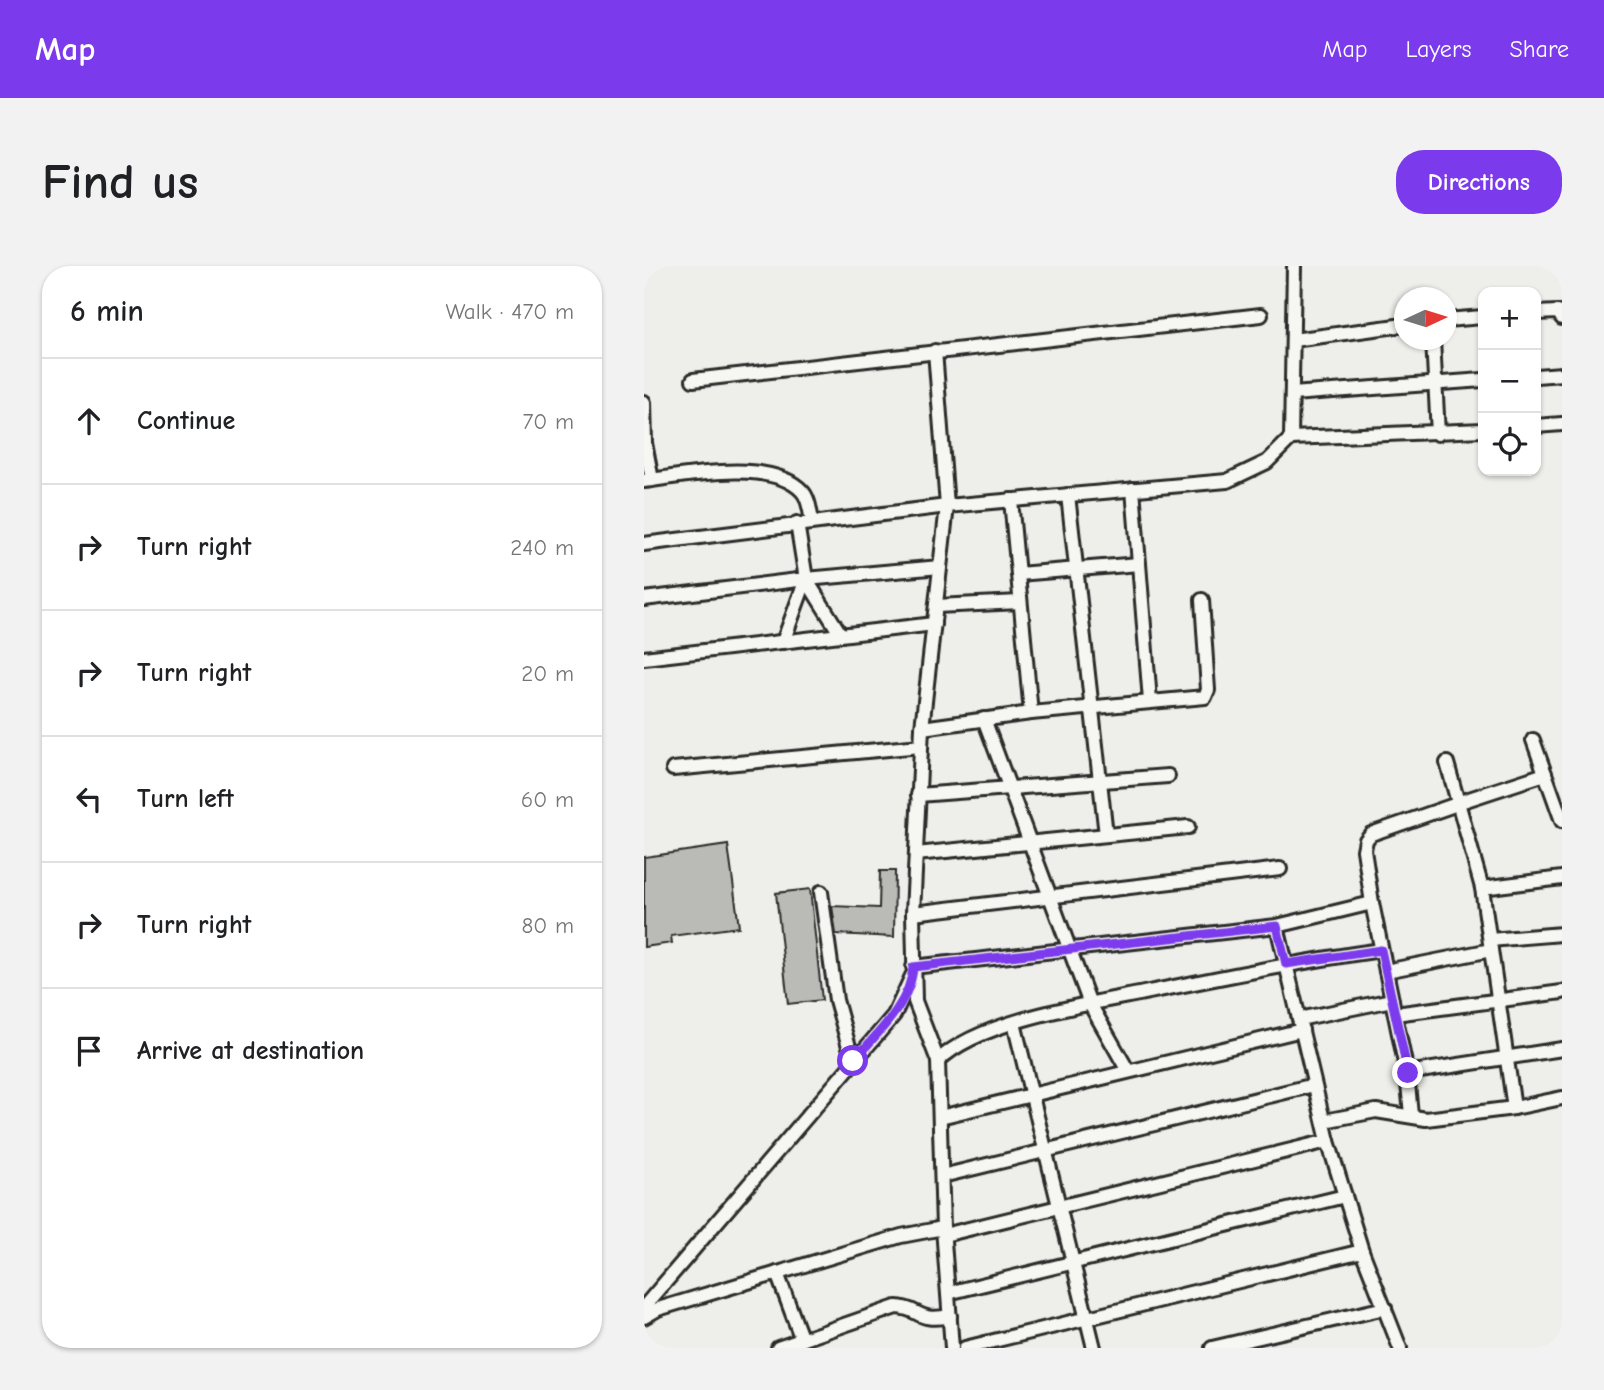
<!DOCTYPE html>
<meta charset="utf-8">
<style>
body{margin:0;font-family:"Comic Neue",sans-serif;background:#f2f2f2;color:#202124}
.controls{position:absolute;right:21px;top:21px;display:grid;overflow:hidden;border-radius:14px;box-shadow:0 2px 5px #0004}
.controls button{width:63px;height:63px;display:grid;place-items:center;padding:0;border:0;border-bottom:2px solid #e0e0e0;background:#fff;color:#202124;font:35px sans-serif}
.compass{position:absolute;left:750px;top:21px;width:63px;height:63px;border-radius:50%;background:#fff;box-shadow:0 2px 5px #0004;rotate:86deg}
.stop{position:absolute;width:21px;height:21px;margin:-16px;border:5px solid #7c3aed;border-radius:50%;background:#fff}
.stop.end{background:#7c3aed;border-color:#fff;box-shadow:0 2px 7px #0008}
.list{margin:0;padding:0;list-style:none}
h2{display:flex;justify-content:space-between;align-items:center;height:91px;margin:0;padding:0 28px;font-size:30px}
h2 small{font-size:23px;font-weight:400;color:#757577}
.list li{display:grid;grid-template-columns:46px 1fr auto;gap:21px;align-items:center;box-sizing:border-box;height:126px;padding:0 28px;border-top:2px solid #e0e0e0}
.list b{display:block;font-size:26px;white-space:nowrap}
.list em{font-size:23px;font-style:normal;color:#757577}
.icon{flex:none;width:38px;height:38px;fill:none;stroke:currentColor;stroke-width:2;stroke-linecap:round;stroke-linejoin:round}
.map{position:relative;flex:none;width:918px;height:1082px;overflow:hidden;border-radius:28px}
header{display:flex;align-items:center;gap:42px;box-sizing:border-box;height:98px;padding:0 35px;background:#7c3aed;color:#fff}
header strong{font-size:33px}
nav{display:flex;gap:38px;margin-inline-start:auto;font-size:24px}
.intro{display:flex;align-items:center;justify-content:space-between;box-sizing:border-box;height:168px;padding:0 42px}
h1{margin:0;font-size:49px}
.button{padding:18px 32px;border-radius:28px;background:#7c3aed;color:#fff;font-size:24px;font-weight:700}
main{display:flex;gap:42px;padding:0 42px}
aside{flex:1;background:#fff;border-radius:28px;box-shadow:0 2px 5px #0004}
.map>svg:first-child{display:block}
.building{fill:#babab7;stroke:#2b2b2b;stroke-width:2}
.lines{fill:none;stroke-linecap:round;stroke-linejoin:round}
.minor-casing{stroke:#2b2b2b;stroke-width:18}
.minor{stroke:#f6f6f2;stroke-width:12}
.route{stroke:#7c3aed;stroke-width:9}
</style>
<header>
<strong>Map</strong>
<nav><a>Map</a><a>Layers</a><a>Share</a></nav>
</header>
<div class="intro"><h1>Find us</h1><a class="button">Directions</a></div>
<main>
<aside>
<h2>6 min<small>Walk · 470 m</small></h2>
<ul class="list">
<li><svg class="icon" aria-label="ahead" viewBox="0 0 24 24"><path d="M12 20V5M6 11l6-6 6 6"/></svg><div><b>Continue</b></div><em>70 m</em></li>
<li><svg class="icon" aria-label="right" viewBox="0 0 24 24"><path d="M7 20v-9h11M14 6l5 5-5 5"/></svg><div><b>Turn right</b></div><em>240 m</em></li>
<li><svg class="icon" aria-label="right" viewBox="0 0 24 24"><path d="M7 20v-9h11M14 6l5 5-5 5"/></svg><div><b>Turn right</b></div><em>20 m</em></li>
<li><svg class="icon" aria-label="left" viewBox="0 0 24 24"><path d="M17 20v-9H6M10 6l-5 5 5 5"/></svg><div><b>Turn left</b></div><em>60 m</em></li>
<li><svg class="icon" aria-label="right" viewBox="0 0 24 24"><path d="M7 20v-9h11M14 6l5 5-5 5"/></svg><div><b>Turn right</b></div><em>80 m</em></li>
<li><svg class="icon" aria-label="arrive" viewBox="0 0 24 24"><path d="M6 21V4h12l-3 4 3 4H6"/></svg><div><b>Arrive at destination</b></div></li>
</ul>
</aside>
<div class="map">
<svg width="918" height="1082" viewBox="0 0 918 1082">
<rect width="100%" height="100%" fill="#eeeeea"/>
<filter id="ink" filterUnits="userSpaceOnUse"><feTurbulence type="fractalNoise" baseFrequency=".0143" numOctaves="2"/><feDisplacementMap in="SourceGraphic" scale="14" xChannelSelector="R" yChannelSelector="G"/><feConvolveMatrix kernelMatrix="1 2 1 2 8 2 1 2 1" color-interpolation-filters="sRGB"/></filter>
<g filter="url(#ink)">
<!-- building -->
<g class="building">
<path d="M84,579l11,82 -68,9 1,7 -28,4v-90z"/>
<path d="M236,605h15l-1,66 -58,-3 -4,-28 47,2z"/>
<path d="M166,623l12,111 -34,4 -12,-111z"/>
</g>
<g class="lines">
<defs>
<g id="minor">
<path d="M650,0l-3,172 192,-8"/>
<path d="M892,47l22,-1 4,6"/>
<path d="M802,54l37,-3"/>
<path d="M649,74l111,-15"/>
<path d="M789,74l5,94"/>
<path d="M892,110l26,-2"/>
<path d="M49,114l568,-65"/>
<path d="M648,128l191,-14"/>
<path d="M0,136l1,41 7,37"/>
<path d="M892,160l26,-2"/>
<path d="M0,215c39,-5 128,-23 158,10 7,7 8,21 10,30"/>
<path d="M489,223l17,212"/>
<path d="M424,229l38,340"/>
<path d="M367,234l20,213"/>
<path d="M0,278l303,-38 -12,-155"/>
<path d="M374,308l121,-10"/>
<path d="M162,313l35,56"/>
<path d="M0,333l162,-20 134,-12"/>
<path d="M292,340l84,-4"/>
<path d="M139,376l23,-63 -9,-56"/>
<path d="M0,392l290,-34"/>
<path d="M340,453l106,285 38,67"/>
<path d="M278,462l109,-15 174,-16 3,-7 -6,-90"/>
<path d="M889,474l29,81"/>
<path d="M803,497l35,125 32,220"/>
<path d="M29,503l248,-23"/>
<path d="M274,529l250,-19"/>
<path d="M816,536l85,-28"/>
<path d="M272,588l272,-27"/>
<path d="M838,622l80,-10"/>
<path d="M177,626l15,108 17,61"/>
<path d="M269,647l367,-44"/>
<path d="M633,660l51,215 34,110 38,97"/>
<path d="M846,674l72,-6"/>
<path d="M269,701l364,-41 95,-23"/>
<path d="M742,705l105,-21"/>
<path d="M751,748l167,-22"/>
<path d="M655,753l93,-19"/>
<path d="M370,757l80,325"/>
<path d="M294,795l-23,-60 -2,-88 9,-185 25,-222 280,-25 40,-19 24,-24"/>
<path d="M763,807l155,-24"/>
<path d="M767,849l-4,-42 -35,-170 -8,-53 2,-10 5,-6 89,-31"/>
<path d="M296,851l362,-87"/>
<path d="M680,855l52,-10 50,8 88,-11 48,-10"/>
<path d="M298,910l372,-91"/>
<path d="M300,969l384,-94"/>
<path d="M133,1007l25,67"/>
<path d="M304,1027l397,-97"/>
<path d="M0,1041l250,-292 18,-39"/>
<path d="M0,1051l14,-8 243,-73 42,-8"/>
<path d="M134,1082l118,-41c25,1 20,16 54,9"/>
<path d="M308,1082l-9,-120 -5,-167c40,-40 150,-57 206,-68 79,-16 158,-32 237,-43"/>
<path d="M321,1082l397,-97"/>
<path d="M568,1082l173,-40"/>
</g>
</defs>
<!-- minor casing -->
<use href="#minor" class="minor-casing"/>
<!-- minor -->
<use href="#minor" class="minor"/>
</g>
</g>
<g class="lines" filter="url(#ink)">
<!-- route -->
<path class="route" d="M209,795c23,-26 58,-58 60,-94l364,-41 9,38 95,-14 27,123"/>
</g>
</svg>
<div class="controls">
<button>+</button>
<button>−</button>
<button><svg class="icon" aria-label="locate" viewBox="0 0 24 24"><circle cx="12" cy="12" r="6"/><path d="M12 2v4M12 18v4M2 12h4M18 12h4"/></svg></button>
</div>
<svg class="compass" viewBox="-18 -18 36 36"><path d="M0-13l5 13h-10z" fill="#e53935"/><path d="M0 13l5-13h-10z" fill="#757577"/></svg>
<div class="stop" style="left:209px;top:795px"></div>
<div class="stop end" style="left:764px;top:807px"></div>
</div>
</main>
